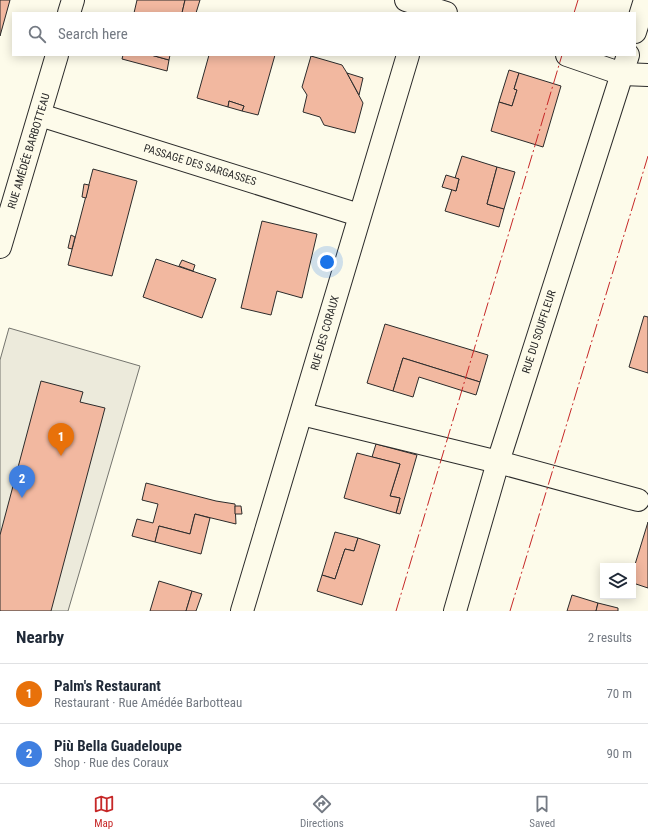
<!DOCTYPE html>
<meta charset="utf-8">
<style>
body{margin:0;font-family:"Roboto Condensed",sans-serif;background:#f2f2f3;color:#1f2937}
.controls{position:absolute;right:12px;bottom:12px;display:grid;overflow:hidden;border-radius:0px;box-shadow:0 2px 10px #0003}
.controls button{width:36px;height:36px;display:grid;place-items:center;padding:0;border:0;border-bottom:1px solid #e0e1e3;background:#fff;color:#1f2937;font:20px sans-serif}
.you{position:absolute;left:327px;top:262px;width:14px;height:14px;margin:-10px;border:3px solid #fff;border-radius:50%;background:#1a73e8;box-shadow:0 0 0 6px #1a73e833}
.badge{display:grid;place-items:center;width:26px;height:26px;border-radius:50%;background:#c62828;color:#fff;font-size:13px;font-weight:700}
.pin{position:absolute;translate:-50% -33px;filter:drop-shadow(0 1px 2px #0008)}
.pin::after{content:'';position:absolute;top:21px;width:14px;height:12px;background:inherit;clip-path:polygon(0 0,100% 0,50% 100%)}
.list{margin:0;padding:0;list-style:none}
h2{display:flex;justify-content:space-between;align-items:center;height:52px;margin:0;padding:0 16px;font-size:17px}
h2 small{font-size:13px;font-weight:400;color:#747a83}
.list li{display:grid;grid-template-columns:26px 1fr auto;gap:12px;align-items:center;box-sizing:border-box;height:60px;padding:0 16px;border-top:1px solid #e0e1e3}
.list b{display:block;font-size:15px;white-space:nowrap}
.list p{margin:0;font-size:13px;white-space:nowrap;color:#747a83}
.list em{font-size:13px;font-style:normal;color:#747a83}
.icon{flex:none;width:22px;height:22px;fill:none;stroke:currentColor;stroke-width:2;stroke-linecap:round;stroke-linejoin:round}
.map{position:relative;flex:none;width:648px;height:611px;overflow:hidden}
.search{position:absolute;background:#fff;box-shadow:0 2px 10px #0003;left:12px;right:12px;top:12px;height:44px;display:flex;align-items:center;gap:10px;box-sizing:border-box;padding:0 14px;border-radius:0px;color:#747a83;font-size:15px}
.sheet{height:172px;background:#fff}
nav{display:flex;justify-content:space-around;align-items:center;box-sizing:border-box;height:56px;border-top:1px solid #e0e1e3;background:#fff;font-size:11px;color:#747a83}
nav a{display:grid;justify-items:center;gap:2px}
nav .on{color:#c62828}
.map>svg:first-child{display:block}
.parking{fill:#eceadb;stroke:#74746e}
.building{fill:#f2b8a0;stroke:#2b2b2b}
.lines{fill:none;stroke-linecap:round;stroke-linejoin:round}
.minor-casing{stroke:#2b2b2b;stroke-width:24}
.minor{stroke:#fdfbea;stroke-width:22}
.power{stroke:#c62828;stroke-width:1;stroke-dasharray:14 3 2 3;stroke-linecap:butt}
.labels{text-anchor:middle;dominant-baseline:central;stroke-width:3;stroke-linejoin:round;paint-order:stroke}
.street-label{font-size:11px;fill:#2b2b2b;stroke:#fdfbea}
</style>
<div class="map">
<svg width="648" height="611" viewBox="0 0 648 611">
<rect width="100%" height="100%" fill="#fdfbea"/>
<!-- parking -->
<path class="parking" d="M9,328l131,38 -72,245h-68v-251z"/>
<!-- building -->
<g class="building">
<path d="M0,0h10l-10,36z"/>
<path d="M137,0h48l-3,13h-48z"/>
<path d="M185,0h15l-4,13h-14z"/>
<path d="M123,55h28l18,5 -2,11 -45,-12z"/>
<path d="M151,55h19l-1,5z"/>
<path d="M209,55h66l-17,60 -16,-4 2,-5 -15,-5 -1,6 -31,-9z"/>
<path d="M311,56l31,9 5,8 16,30 -8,30 -31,-8 -4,-8 -17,-5 4,-17 -5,-8z"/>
<path d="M509,70l10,3 -5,16 3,1 -5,16 -13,-4z"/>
<path d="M347,73l16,5 -4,17z"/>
<path d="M519,73l42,13 -18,61 -52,-16 8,-29 13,4 5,-16 -3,-1z"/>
<path d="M229,101l15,5 -2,5 -14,-4z"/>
<path d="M462,156l35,11 -10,37 17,5 -5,18 -54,-16 7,-22 4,2 3,-12 -4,-1z"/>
<path d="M497,167l18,5 -11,37 -17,-5z"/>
<path d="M93,169l44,12 -25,95 -44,-11z"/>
<path d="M446,175l13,4 -3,12 -14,-4z"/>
<path d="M84,184l5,1 -3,13 -4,-1z"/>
<path d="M262,221l55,13 -15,64 -25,-7 -6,24 -30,-7z"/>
<path d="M71,235l4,2 -3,12 -4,-1z"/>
<path d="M156,259l60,20 -14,39 -59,-21z"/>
<path d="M182,260l13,5 -2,6 -14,-5z"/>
<path d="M644,316l4,1v56l-19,-6z"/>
<path d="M385,324l103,31 -8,27 -77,-24 -10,33 -26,-8z"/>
<path d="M403,358l77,24 -4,13 -57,-18 -6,20 -20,-6z"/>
<path d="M41,381l42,11 -3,10 25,6 -54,203h-51v-76z"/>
<path d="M376,444l41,11 -17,59 -4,-1 4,-15 -10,-2 10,-32 -28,-7z"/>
<path d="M357,453l43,11 -10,32 10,2 -4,15 -52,-15z"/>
<path d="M146,483l70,18 19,3 1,20 -41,-10 -5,20 -31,-8 -4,16 -23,-6 5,-17 16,4 5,-19 -16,-4z"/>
<path d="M235,506h6l1,8h-7z"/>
<path d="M195,514l15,4 -9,36 -46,-12 4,-16 31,8z"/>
<path d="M648,522v66l-15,-5v-12z"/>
<path d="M335,532l23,6 -4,13 -9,-2 -10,30 -13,-4z"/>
<path d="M358,538l22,7 -18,60 -45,-14 5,-16 13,4 10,-30 9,2z"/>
<path d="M159,581l33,10 -6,20h-36z"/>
<path d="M192,591l10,3 -6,17h-10z"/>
<path d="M572,595l26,8 -2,8h-29z"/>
<path d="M598,603l20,5v3h-22z"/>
</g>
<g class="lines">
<defs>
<g id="minor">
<path d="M406,0l40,13"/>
<path d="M69,13l4,-13"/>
<path d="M635,32l10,-32"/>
<path d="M567,55l55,19 26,1"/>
<path d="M40,115l319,100"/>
<path d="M0,247l57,-192"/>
<path d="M302,414l196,48 140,38"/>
<path d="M242,611l166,-556"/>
<path d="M455,611l43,-149 130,-407"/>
</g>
</defs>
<!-- minor casing -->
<use href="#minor" class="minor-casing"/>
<!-- minor -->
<use href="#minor" class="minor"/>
<!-- power -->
<g class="power">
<path d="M574,13l4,-13"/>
<path d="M396,611l166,-556"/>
<path d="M510,611l138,-455"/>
</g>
</g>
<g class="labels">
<!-- street labels -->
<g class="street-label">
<text transform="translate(29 151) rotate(-73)">RUE AMÉDÉE BARBOTTEAU</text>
<text transform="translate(200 165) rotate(17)">PASSAGE DES SARGASSES</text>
<text transform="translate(539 332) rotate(-72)">RUE DU SOUFFLEUR</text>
<text transform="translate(325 333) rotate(-74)">RUE DES CORAUX</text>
</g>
</g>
</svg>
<div class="controls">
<button><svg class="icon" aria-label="layers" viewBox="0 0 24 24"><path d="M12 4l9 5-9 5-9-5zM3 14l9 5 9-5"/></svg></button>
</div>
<div class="you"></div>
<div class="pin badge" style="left:61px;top:456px;background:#e8710a">1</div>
<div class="pin badge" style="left:22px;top:498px;background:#3f7fe0">2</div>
<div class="search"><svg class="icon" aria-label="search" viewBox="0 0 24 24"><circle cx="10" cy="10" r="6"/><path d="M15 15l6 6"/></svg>Search here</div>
</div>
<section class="sheet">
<h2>Nearby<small>2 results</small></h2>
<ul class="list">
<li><span class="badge" style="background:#e8710a">1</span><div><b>Palm's Restaurant</b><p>Restaurant · Rue Amédée Barbotteau</p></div><em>70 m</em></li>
<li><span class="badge" style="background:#3f7fe0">2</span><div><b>Più Bella Guadeloupe</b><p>Shop · Rue des Coraux</p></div><em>90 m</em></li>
</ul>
</section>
<nav>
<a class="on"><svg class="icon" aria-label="map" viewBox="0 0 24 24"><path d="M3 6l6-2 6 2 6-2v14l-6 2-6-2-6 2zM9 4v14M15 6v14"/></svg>Map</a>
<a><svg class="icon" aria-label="directions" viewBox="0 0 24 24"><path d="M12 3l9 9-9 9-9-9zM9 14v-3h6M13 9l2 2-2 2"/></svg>Directions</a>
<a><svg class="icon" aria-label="saved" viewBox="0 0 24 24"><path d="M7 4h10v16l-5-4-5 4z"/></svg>Saved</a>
</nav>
